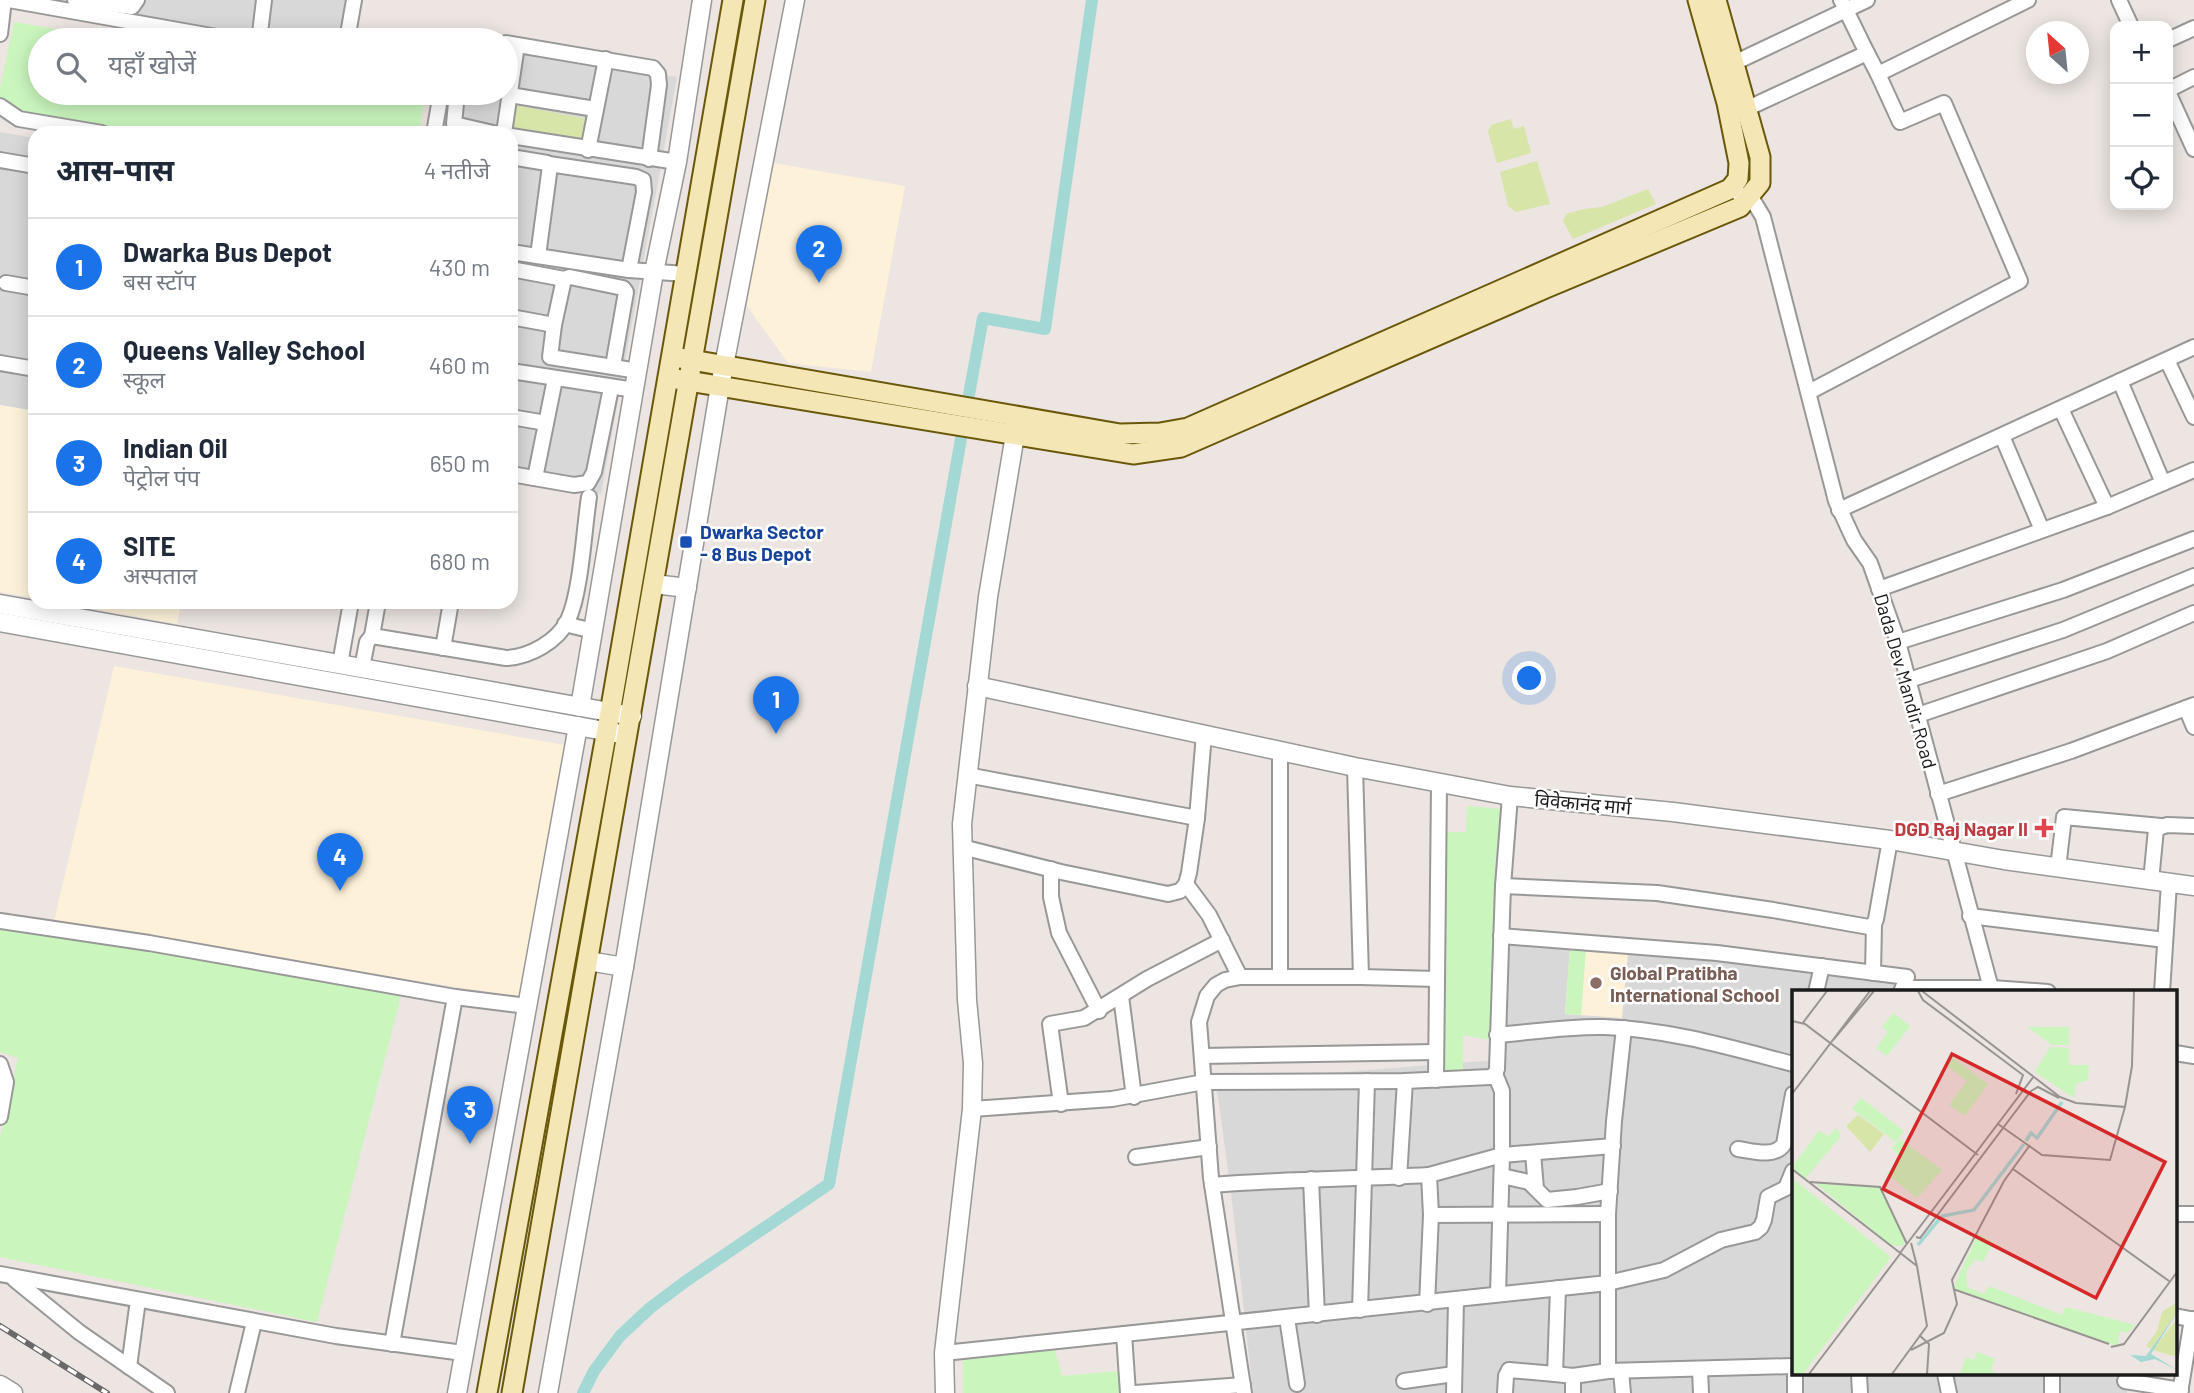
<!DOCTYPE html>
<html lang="hi">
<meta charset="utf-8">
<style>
body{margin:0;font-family:Barlow,"Noto Sans Devanagari",sans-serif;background:#f2f2f3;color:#1f2937}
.controls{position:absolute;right:21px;top:21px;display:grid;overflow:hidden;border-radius:14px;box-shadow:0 4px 18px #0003}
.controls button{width:63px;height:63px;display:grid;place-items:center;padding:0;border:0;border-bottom:2px solid #e0e1e3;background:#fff;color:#1f2937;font:35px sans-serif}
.compass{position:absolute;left:2026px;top:21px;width:63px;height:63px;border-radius:50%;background:#fff;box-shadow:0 4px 18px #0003;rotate:333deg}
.you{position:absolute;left:1530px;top:679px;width:24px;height:24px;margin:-18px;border:5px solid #fff;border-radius:50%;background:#1a73e8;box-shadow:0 0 0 10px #1a73e833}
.badge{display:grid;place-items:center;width:46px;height:46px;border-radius:50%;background:#1a73e8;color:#fff;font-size:23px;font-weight:700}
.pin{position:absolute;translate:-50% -58px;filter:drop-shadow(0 2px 4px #0008)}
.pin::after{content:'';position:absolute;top:37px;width:24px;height:21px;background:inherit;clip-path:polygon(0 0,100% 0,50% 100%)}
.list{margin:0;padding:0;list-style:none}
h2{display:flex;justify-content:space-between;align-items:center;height:91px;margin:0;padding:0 28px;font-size:30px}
h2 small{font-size:23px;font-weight:400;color:#747a83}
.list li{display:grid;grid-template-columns:46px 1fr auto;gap:21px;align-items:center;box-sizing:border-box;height:98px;padding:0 28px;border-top:2px solid #e0e1e3}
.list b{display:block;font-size:26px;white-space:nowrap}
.list p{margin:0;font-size:23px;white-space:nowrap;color:#747a83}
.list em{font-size:23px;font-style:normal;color:#747a83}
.icon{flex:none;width:38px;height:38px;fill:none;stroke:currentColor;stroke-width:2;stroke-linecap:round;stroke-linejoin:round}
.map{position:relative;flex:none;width:2194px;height:1393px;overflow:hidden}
.search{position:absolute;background:#fff;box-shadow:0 4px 18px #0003;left:28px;top:28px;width:490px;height:77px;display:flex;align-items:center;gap:18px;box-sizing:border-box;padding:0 24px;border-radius:38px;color:#747a83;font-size:26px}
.panel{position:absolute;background:#fff;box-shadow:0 4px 18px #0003;left:28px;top:126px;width:490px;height:483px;border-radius:21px}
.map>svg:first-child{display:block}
.residential{fill:#d9d8d8}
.education{fill:#fdf2d9}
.grass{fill:#d8e5a8}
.park{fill:#caf6be}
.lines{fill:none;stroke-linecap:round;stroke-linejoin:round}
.canal{stroke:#a3d8d5;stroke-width:12}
.minor-casing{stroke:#989898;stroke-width:18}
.tertiary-casing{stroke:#989898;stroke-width:21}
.secondary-casing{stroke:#6a580a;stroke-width:23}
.minor{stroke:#fff;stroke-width:14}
.tertiary{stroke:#fff;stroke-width:18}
.secondary{stroke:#f5e6b6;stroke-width:19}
.rail-casing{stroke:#696969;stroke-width:6}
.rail{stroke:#fff;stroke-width:3.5;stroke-dasharray:10;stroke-linecap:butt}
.transit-dot{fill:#1a4fb4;stroke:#fff;stroke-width:2.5}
.health-dot{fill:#e0444e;stroke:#fff;stroke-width:2.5}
.education-dot{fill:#8d6e63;stroke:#fff;stroke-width:2.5}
.labels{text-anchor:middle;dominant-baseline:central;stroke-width:5;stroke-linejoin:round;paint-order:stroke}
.transit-label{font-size:19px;font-weight:bold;fill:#164399;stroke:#fff;text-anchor:start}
.street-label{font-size:19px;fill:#1b1b1b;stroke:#fff}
.health-label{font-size:19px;font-weight:bold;fill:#be3a42;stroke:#fff;text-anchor:end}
.education-label{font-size:19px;font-weight:bold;fill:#785e54;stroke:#fff;text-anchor:start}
.inset-river{fill:none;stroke:#a3d8d5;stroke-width:3.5}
.inset-road{fill:none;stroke:#989492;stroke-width:2}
.view{fill:#d62828;fill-opacity:0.15;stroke:#d62828;stroke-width:3.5}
.inset-edge{fill:none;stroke:#1b1b1b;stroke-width:3.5}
</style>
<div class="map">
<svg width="2194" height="1393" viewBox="0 0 2194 1393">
<rect width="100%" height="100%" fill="#ece5e1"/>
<!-- residential -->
<g class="residential">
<path d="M22,0h340l-7,40h-111z"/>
<path d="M506,47l171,30 -76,417 -90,-16v-345h-63l7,-40h51z"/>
<path d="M0,132l35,6v273l-35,-6z"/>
<path d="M1503,938l216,24 291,27v3h-217v382h337l-3,19h-874l-22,-201 -15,-110 280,-22z"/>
</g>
<!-- education -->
<g class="education">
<path d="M768,162l137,24 -34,186 -83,-9 -41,-57z"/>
<path d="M0,405l35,6v187l-35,-6z"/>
<path d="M54,602h127l-4,22z"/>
<path d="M114,666l451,79 -41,253 -470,-77z"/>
<path d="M1570,949l58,4 -6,65 -57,-4z"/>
</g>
<!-- grass -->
<g class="grass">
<path d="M515,105l73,14 -5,25 -72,-13z"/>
<path d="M1511,119l3,10 10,-3 7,27 -34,10 -9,-31 3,-7z"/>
<path d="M1537,161l13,43 -34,8 -8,-6 -8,-34z"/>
<path d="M1648,189l8,15 -83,35 -10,-18 3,-7 18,-5 18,-2z"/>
</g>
<!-- park -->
<g class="park">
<path d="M14,22l105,18h-79v53h385l-6,40h-306l-113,-21v-24z"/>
<path d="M1467,806l35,3 -11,231 -28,-5v38l-19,1 -1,-242h23z"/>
<path d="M0,921l403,67 -86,334 -317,-65v-120l18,-79 -18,-6z"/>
<path d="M1570,949l16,1 -5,65 -16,-1z"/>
<path d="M1054,1346l8,30 58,-5v22h-157v-33z"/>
</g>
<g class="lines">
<!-- canal -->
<g class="canal">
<path d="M968,400l15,-82 62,11 47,-329"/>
<path d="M583,1393l11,-22 26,-35 30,-28 36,-27 143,-97 133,-751"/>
</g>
<defs>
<g id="minor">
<path d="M9,0l225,40"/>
<path d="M75,0l57,7 5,-7"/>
<path d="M264,0l-4,33 3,4 24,3"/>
<path d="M1841,0l26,53"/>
<path d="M2119,0l12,26"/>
<path d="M0,34l4,-34"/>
<path d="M347,40l7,-40"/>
<path d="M466,40l2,-2 16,2"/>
<path d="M2168,40l26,-12"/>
<path d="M506,43l147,25 5,6 1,11 -10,74"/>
<path d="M1734,63l133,-63"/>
<path d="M2168,90l26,-13"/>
<path d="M2168,92l26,57"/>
<path d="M457,93l-3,31 39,9"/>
<path d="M510,95l85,14"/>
<path d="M0,106l19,13 83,14"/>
<path d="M1746,109l121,-56 11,21 150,-74"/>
<path d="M434,133l7,-40"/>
<path d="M504,133l13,-88"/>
<path d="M511,136l166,26"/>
<path d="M588,150l18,-91"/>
<path d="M511,157l36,6 3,3 -12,90"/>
<path d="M0,160l35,6"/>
<path d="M549,164l87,13 7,3 1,12 -15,78"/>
<path d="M1739,194l15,8 9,15 73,284 18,39 16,23 28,79 94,350"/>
<path d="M511,252l118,18 57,4"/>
<path d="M511,269l53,10"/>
<path d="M6,283l29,5"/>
<path d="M511,317l43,8"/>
<path d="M2167,360l27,57"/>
<path d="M0,363l35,6"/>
<path d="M613,366l13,-74 -3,-4 -53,-11 -6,2 -10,46 -4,32 88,14"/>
<path d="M511,371l124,19"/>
<path d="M2120,381l43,102"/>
<path d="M1809,392l211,-111 -76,-178 -44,19 -22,-48"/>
<path d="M2061,409l46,98"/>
<path d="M511,417l35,6"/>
<path d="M2002,436l40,94"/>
<path d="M511,474l63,11 14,-2 6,-11 17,-84"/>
<path d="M535,478l20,-99"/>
<path d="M1839,510l355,-163"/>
<path d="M1879,589l228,-82 87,-37"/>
<path d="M565,624l28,7"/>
<path d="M372,636l6,-34"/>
<path d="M1898,642l165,-52 131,-51"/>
<path d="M443,648l8,-46"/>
<path d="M340,664l11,-62"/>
<path d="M362,668l5,-26 5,-6 134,22c24,-1 52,-17 62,-38 13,-27 16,-91 21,-123"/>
<path d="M1909,680l154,-50 131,-54"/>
<path d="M2186,708l8,19"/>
<path d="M1918,715l189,-64 87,-38"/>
<path d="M1355,767l6,210"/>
<path d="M967,775l230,43"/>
<path d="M1938,794l133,-43 123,-46"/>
<path d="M962,847l99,25 107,22 12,-3 6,-7 3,-11 8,-55 7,-84"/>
<path d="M2058,868l6,-51 97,9"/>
<path d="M1051,869v28l8,36 40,78"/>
<path d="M2151,881l5,-52 11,-4 27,1"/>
<path d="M1186,884l23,31 31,62"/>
<path d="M1503,886l154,7 116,17 96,17 5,-3 2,-5 14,-79"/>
<path d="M1970,916l195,24"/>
<path d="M0,921l149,22 306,54 72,9"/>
<path d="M1501,936l216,17 190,24 -6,15"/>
<path d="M1873,973l1,-49"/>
<path d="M1280,977v-226"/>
<path d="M1903,988h89l56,4"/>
<path d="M1816,992l6,-26"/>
<path d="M2162,992l7,-109"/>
<path d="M1121,996l13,101"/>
<path d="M1624,1028l-10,93 -6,93v157l185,-5"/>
<path d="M1497,1035c36,-3 72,-9 107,-8 64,2 128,21 189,37"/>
<path d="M2175,1053l19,3"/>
<path d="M1202,1056l234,-4"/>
<path d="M0,1064l6,18 -6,35"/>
<path d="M1495,1074l7,17v64l111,-9"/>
<path d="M1436,1080l3,-295"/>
<path d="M1061,1104l-11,-80 34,-6 63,-39 75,-39"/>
<path d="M972,1109l140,-10 92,-17 201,-1 85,-4 5,-3 2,-5 6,-183 7,-90"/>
<path d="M1738,1149c15,2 37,9 46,-5l9,-50"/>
<path d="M1533,1153l3,36"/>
<path d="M1136,1157l73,-10"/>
<path d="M1502,1176l27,6 18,18 30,-3 33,-6"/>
<path d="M1399,1178l6,-97"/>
<path d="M1311,1179l6,136"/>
<path d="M1212,1185c72,-6 145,-6 217,-10"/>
<path d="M2175,1214h19"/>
<path d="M1431,1215l177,-1"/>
<path d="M0,1274l336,62 127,17"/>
<path d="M14,1279l65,53 88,61"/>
<path d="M1558,1288l-3,86 18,2v17"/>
<path d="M1427,1304l4,-89 -2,-40 73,-20 -4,139"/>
<path d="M1360,1310l7,-229"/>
<path d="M2175,1316l19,4"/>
<path d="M1287,1318l10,66"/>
<path d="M1124,1334l4,59"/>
<path d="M392,1344l63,-347"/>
<path d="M944,1353l664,-70 56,-13 57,-30 34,-8 6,-5 3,-7 4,-23 18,-9 7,-17"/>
<path d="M129,1367l9,-67"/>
<path d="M1700,1370l1,23"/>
<path d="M1621,1371l2,22"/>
<path d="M1795,1374v19"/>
<path d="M1859,1374l1,19"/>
<path d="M1945,1374l4,19"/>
<path d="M1573,1376l35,-5"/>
<path d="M1404,1381l50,-7"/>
<path d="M2125,1381l56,9"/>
<path d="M237,1393l17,-71"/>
<path d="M1135,1393l108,-8"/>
<path d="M1244,1393l-33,-215 -12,-156 8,-26 9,-11 9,-5 15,-3h121l76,2"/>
<path d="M1454,1393l2,-92"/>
<path d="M1505,1393l1,-17 3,-6 46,4"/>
<path d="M2052,1393v-19"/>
<path d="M2180,1393l12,-74"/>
</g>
<g id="tertiary">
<path d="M654,584l33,4"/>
<path d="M0,604l632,112"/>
<path d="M0,622l627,113"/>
<path d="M977,686l378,81 155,29 163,16 217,28 114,20 190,26"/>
<path d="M580,707l74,-435 23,-110 25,-162"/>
<path d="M588,961l36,6"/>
<path d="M0,1385l13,8"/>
<path d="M457,1393l121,-667"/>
<path d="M548,1393l76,-426 96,-581 75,-386"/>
<path d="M945,1393l-1,-40 28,-244 1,-46 -6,-63 -5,-176 26,-227 29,-174"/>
</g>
<g id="secondary">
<path d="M680,358l440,76 40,-1 28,-5 542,-239 8,-10 1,-16 -12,-60 -29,-103"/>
<path d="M676,379l457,75 48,-7 367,-160 192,-80 20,-24v-26l-44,-157"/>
<path d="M487,1393l123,-680 123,-713"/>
<path d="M512,1393l243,-1393"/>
</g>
</defs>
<!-- minor casing -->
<use href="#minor" class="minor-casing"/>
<!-- tertiary casing -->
<use href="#tertiary" class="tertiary-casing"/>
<!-- secondary casing -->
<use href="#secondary" class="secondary-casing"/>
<!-- minor -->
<use href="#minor" class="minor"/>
<!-- tertiary -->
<use href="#tertiary" class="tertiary"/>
<!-- secondary -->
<use href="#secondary" class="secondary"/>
<defs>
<path id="rail" d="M0,1326l107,67"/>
</defs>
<!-- rail casing -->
<use href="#rail" class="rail-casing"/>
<!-- rail -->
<use href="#rail" class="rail"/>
</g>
<!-- markers -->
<rect class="transit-dot" x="679" y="535" width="14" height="14" rx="3.5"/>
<path class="health-dot" d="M2040.5 817.5h7v7h7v7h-7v7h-7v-7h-7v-7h7z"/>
<circle class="education-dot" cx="1596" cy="983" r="7"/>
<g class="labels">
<!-- transit labels -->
<g class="transit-label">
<text x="700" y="531">Dwarka Sector<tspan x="700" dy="22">- 8 Bus Depot</tspan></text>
</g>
<!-- street labels -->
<g class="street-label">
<text transform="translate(1906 681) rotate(74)">Dada Dev Mandir Road</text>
<text transform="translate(1583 803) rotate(5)">विवेकानंद मार्ग</text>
</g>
<!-- health labels -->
<g class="health-label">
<text x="2028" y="828">DGD Raj Nagar II</text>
</g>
<!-- education labels -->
<g class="education-label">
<text x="1610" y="972">Global Pratibha<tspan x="1610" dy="22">International School</tspan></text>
</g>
</g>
<!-- overview -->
<g transform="translate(1792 990)">
<rect width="385" height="385" fill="#ece5e1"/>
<path d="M66,125l26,19 -14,18 -24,-26zM385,312v11l-26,36 -5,-3 11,-15 5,-19zM385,329v38l-24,-7 16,-21z" fill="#d8e5a8"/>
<path d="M101,23l17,13 -23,30 -11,-8 12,-16 -6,-5zM235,37h42v18h-17zM258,57l19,1v17h20l-1,15 -12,4 -2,14 -39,-26zM160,67l36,27 -23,32 -16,-11 18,-24 -21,-16zM69,108l43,33 -8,11 -44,-33zM44,138l5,8 -36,43 -13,-12 27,-36 10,5zM108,149l42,31 -25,28 -30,-24 14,-16 -9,-10zM0,188l99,79 -88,117h-11zM22,192l66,5 26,52 -3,7 -12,-1zM186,244l15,8 -10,20 -8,-3 -9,13 1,15 17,7 5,-8 73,29 4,-8 69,18 -7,8 -8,-2 -3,15 -164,-58zM185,362l18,7 -4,10 5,5h-36l6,-17 8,3z" fill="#caf6be"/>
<path d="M385,323l-26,41 26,16 -22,-11 -14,3 -11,-7 16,1z" fill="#a3d8d5"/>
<path class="inset-river" d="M234,151l5,-8 6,5 25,-36M126,255l24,-29 32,-6 50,-66"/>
<path class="inset-road" d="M126,1l5,9 100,75 -7,19M130,1l138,106 16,6 49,4 -15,53 -68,-5 -44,-31M0,31l13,3 173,131M10,34l25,-33M42,49l40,-48M0,104l78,-103M333,117l7,-41 2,-75M0,179l125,97 10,60 -35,48M221,179l156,112M18,192l70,5 27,57M124,247l4,1 111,-147 7,-4 21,11M119,253l6,23M108,263l134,-177M161,299l156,55M127,345l10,9 -2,30M319,357l13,-3 53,-72M119,360l33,-17 13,-29 -5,-24 52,-99 26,-36M17,384l91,-120"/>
<path class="view" d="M160,64l213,108 -69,136 -213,-109z"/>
<rect width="385" height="385" class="inset-edge"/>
</g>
</svg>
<div class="controls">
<button>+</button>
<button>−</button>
<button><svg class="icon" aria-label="locate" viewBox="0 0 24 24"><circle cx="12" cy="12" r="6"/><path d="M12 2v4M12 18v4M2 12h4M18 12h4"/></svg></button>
</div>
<svg class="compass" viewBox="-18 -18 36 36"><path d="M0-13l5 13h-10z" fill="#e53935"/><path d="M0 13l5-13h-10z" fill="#747a83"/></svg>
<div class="you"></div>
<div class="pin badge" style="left:776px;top:734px">1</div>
<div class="pin badge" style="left:819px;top:283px">2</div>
<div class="pin badge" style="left:470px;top:1144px">3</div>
<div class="pin badge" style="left:340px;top:891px">4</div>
<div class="search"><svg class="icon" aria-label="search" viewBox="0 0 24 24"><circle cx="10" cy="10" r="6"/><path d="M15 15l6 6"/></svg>यहाँ खोजें</div>
<section class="panel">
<h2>आस-पास<small>4 नतीजे</small></h2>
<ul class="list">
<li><span class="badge">1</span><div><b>Dwarka Bus Depot</b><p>बस स्टॉप</p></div><em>430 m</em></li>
<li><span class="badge">2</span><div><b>Queens Valley School</b><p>स्कूल</p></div><em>460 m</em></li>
<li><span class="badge">3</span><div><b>Indian Oil</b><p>पेट्रोल पंप</p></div><em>650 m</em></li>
<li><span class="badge">4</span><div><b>SITE</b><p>अस्पताल</p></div><em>680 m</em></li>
</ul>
</section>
</div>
